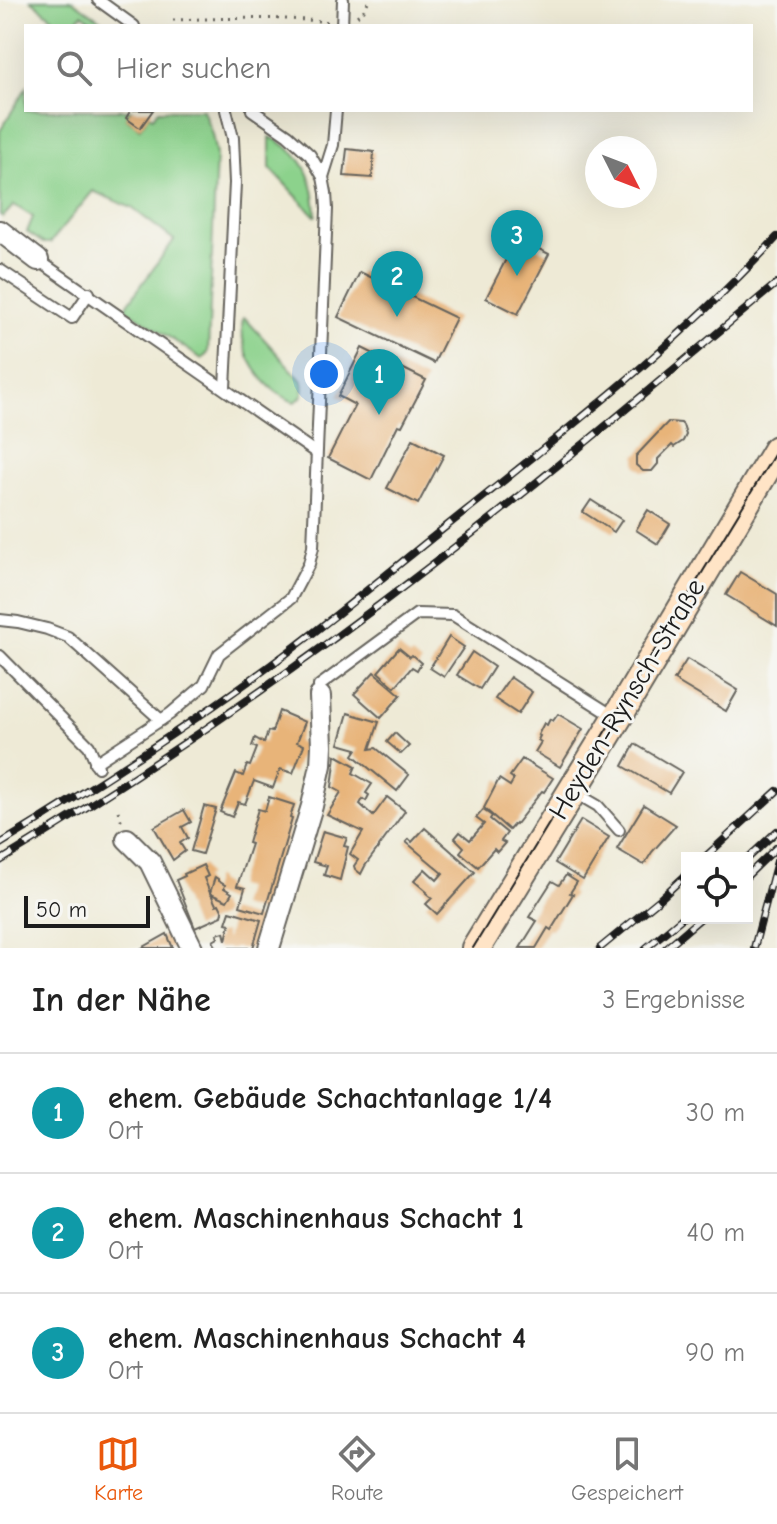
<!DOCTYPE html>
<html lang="de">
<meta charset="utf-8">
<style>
body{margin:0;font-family:"Comic Neue",sans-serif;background:#f6f6f6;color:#222}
.controls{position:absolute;right:24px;bottom:24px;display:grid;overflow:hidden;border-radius:0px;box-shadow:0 8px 32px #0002}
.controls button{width:72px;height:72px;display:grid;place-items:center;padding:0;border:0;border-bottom:2px solid #e0e0e0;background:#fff;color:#222;font:40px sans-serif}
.compass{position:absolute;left:585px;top:136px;width:72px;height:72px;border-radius:50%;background:#fff;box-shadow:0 8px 32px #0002;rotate:132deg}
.scale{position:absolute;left:24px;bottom:20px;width:126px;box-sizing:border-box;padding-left:8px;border:4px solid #1c1c1c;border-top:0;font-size:22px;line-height:28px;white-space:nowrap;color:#1c1c1c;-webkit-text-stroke:6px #f6f6f2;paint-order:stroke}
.you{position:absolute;left:324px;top:374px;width:28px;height:28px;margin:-20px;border:6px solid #fff;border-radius:50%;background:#1a73e8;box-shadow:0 0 0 12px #1a73e833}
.badge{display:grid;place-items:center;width:52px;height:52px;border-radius:50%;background:#ea580c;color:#fff;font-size:26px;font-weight:700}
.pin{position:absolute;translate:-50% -66px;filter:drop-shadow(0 2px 4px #0008)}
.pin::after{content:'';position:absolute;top:42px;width:28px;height:24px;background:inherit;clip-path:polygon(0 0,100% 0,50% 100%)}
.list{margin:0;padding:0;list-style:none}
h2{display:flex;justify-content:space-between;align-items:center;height:104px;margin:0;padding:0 32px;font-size:34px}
h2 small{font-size:26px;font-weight:400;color:#767676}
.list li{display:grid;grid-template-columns:52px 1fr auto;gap:24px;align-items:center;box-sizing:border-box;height:120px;padding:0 32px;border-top:2px solid #e0e0e0}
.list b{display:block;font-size:30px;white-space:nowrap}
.list p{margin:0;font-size:26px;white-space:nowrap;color:#767676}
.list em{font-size:26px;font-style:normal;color:#767676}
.icon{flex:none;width:44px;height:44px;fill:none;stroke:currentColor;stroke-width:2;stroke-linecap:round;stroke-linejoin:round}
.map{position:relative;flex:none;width:777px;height:948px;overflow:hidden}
.search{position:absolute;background:#fff;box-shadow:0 8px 32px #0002;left:24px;right:24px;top:24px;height:88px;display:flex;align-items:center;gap:20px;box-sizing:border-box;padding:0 28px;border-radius:0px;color:#767676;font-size:30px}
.sheet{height:464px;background:#fff}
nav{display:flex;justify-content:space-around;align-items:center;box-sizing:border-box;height:112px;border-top:2px solid #e0e0e0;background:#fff;font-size:22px;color:#767676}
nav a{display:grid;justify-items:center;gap:4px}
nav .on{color:#ea580c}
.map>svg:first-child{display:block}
.green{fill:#8cd28c;stroke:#547754;stroke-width:2}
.building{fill:#e8b479}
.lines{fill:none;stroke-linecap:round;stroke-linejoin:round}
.lane-casing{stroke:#66645d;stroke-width:14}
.street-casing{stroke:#66645d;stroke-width:24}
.secondary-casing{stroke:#66645d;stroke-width:32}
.path{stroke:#66645d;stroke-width:3;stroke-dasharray:2 6;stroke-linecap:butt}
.lane{stroke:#fff;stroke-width:10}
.street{stroke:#fff;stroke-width:20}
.secondary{stroke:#ffe4c6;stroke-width:28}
.tram{stroke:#1c1c1c;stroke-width:2}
.rail-casing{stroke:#1c1c1c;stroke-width:8}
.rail{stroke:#f6f6f2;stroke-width:5;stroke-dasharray:15;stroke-linecap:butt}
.labels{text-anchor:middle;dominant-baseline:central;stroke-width:6;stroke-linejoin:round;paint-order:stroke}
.street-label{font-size:28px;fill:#1c1c1c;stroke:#f6f6f2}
</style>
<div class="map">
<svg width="777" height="948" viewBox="0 0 777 948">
<rect width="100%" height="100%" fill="#f6f6f2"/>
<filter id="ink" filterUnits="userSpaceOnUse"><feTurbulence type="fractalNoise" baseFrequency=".0125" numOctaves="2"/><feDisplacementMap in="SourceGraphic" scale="16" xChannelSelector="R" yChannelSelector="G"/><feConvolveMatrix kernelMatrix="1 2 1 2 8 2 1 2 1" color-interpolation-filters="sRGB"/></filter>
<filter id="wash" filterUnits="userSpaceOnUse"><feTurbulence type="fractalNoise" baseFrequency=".006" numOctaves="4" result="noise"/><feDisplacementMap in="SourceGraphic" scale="32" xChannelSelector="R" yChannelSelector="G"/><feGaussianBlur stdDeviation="1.8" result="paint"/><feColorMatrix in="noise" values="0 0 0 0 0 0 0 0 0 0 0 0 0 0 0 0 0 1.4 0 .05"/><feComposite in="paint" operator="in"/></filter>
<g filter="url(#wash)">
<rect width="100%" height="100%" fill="#eeead6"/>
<!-- green -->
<g class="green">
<path d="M31,0h41l37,26h-10l-17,-12 -9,12h-10z"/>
<path d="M26,88v22h105l-5,8 14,10 9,-13 4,2 5,-7h45l9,24 4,21 -8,198 -6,6 -77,-51 49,-68 -42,-32 -39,-17 -43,52h-7l-16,-11 6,-15 -19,-12 -11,12 -3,-2v-84z"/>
<path d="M270,137c34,16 45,42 46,78l-1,1 -45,-48z"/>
<path d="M243,318h2l58,64c2,8 0,17 -9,20 -31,-13 -57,-49 -51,-84z"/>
</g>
<g id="blocks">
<!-- building -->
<g class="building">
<path d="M131,110h22l-13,18 -14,-10z"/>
<path d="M347,149l27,3 -2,26 -28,-2z"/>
<path d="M517,238l32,16 -31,60 -32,-16z"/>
<path d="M360,272l96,46 -22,45 -96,-46z"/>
<path d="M362,348l64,32 -24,46 -4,-1 -27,55 -43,-22 27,-53 -17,-9z"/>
<path d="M668,422l13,1 2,2 3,10 -3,6 -9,6 -2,-2 -14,14v5l-6,7h-9l-7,-6v-9z"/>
<path d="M413,439l31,16 -26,49 -31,-16z"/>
<path d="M591,500l31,20 -8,12 -31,-20z"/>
<path d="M648,510l22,14 -12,20 -22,-14z"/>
<path d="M740,572l37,22v32l-51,-31z"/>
<path d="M449,637l15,10 -20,30 -14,-9z"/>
<path d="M399,648l11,9 2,-2 9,8 -4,7 -5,-3 -17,20 -17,-15z"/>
<path d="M472,652l22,15 -14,22 -23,-14z"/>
<path d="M687,659l51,31 -12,21 -52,-31z"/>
<path d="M374,672l27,23 -20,23 -27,-24z"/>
<path d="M510,677l22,15 -14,22 -23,-15z"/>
<path d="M279,711l26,11 -8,20 7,3 -11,28 -13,-4 -7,19 -19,-7 -9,23 -7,-2 -6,15 -12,-5 16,-39 7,3 4,-11 3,1 7,-18 -5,-2 3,-8 9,5 4,-12 4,1z"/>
<path d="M348,713l31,9 -9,27 6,-1 33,27 -12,16 -44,-36 4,-6 -18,-5z"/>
<path d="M558,714l25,15 -23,38 -25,-15 6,-10 -3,-2 2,-4 -2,-1 6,-12 3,2 3,-6 3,2z"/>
<path d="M395,733l14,13 -8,8 -14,-12z"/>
<path d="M635,744l47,28 -13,21 -46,-27z"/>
<path d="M336,755l20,11 -3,7 19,11 -6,9 3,2 -3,6 -3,-2 -3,5 13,12 14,-19 18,14 -40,55 -4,8 -6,-5 -1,-3 4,-6 -8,-6 13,-22 -36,-17 14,-23 -9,-5z"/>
<path d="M522,759l31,19 -9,14 -2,-1 -26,33 -1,-1 -6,7 -25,-22 15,-29 11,7 4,-7 -4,-3z"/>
<path d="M269,797l25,8 -4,13 2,1 -28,94 -24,-7 5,-18 -8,-2 14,-42 -3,-1 10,-34 7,2z"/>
<path d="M644,805l32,20 -24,27 -8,13 -27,-16z"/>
<path d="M204,806l12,3 -14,45 -11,-3z"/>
<path d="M184,810l7,12 -9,5 6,11 -8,5 5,8 -12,9 -19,-33z"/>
<path d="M483,810l9,6 -2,3 17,14 -6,8 4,2 -8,9 -3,-3 -16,18 -18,-15 4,-5 -9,-9 5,-6 10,8 14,-16 -8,-6z"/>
<path d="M581,820l28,17 -26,43 -28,-17z"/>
<path d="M425,828l50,44 -38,42 -11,-10 6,-6 -6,-5 1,-1 -13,-11 11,-12 12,11 6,-7 -37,-31 3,-3 3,3z"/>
<path d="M323,831l24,7 -3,8 4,1 -8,33 -16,-5 3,-9 -14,-4z"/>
<path d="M203,865l5,11 -4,2 6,15 5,-16 3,2v2l7,4 -1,3 8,5 -5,8 -16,-7 5,11 3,-1 4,8 -1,4 -27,12 -19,-48 9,-4 -1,-2z"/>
<path d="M566,875l11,7 -7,11 3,1 -22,36 -3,-2 -12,20h-16l17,-27 -8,-4 23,-36 7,4z"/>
<path d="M230,911l31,9 -8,28h-36l-4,-7 5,-3 -1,-4 7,-2 2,8 4,-16 -4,-1z"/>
<path d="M167,934l6,14h-31z"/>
</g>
</g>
</g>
<g filter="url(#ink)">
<use href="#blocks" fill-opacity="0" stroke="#66645d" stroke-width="2"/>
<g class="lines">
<defs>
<g id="lane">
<path d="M98,0l36,26"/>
<path d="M342,26l1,-26"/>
<path d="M252,110l36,25 22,20 13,22"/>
<path d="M38,260l277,192"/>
<path d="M0,270l72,48 17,-25"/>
<path d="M225,388l10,-205 -2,-45 -7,-28"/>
<path d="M0,620l18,2 29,7 21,8 93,83"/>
<path d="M0,656l89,90 9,21"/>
<path d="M320,696l-1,-10 98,-72 36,1 162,102"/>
<path d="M95,763l75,-49 34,-29 15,-31 72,-56 18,-34 4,-17 14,-338 -1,-16 -3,-16 10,-32 3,-35"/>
<path d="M574,792l24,14 21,24"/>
</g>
<g id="street">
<path d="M0,231l38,29"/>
<path d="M127,839l23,23 42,86"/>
<path d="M269,948l43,-142 9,-41 1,-19 -2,-50"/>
</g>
<path id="secondary" d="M476,948l141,-230 160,-268"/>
</defs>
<!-- lane casing -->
<use href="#lane" class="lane-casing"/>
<!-- street casing -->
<use href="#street" class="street-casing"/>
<!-- secondary casing -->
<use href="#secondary" class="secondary-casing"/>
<!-- path -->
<g class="path">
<path d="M357,16l7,-6 5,-10"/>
<path d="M173,20c53,-2 106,-3 158,2"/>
<path d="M118,811l4,12"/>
</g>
<!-- lane -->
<use href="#lane" class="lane"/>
<!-- street -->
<use href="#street" class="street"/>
<!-- secondary -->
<use href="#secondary" class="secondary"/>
<!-- tram -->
<path class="tram" d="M473,948l304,-498"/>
<defs>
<g id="rail">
<path d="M0,844c97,-59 192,-120 283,-188 63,-47 123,-98 185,-147 108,-86 216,-171 309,-272"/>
<path d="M704,858l73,-67"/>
<path d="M747,859l30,-28"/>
<path d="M0,861c148,-90 292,-188 429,-294 119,-91 233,-188 348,-284"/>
<path d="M747,876l30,-29"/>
<path d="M600,948l60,-49 27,-25"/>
<path d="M646,948l41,-34"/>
<path d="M666,948l35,-30"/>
<path d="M754,948l23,-87"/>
</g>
</defs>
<!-- rail casing -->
<use href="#rail" class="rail-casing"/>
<!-- rail -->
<use href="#rail" class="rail"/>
</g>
</g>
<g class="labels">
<!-- street labels -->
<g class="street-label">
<text transform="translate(627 699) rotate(-59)">Heyden-Rynsch-Straße</text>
</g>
</g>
</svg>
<div class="controls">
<button><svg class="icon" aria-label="locate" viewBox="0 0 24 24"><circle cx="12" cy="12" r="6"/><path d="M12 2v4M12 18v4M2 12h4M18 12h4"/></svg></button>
</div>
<svg class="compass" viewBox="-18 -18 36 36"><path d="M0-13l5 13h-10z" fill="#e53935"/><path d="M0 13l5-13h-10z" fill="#767676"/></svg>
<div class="scale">50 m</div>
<div class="you"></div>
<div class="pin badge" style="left:379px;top:415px;background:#0f9aa8">1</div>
<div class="pin badge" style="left:397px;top:317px;background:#0f9aa8">2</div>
<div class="pin badge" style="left:517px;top:276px;background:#0f9aa8">3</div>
<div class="search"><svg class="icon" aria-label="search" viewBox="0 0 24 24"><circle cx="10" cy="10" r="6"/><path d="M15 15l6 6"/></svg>Hier suchen</div>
</div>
<section class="sheet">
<h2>In der Nähe<small>3 Ergebnisse</small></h2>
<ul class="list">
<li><span class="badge" style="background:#0f9aa8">1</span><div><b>ehem. Gebäude Schachtanlage 1/4</b><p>Ort</p></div><em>30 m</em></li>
<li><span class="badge" style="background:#0f9aa8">2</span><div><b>ehem. Maschinenhaus Schacht 1</b><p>Ort</p></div><em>40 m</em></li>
<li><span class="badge" style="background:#0f9aa8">3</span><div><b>ehem. Maschinenhaus Schacht 4</b><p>Ort</p></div><em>90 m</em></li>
</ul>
</section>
<nav>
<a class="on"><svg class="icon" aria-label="map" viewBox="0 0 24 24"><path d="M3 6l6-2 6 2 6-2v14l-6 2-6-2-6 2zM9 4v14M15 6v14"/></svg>Karte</a>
<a><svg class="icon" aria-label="directions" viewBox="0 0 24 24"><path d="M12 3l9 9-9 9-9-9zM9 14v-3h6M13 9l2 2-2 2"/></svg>Route</a>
<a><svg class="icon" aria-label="saved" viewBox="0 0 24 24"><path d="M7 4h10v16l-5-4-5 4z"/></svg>Gespeichert</a>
</nav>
